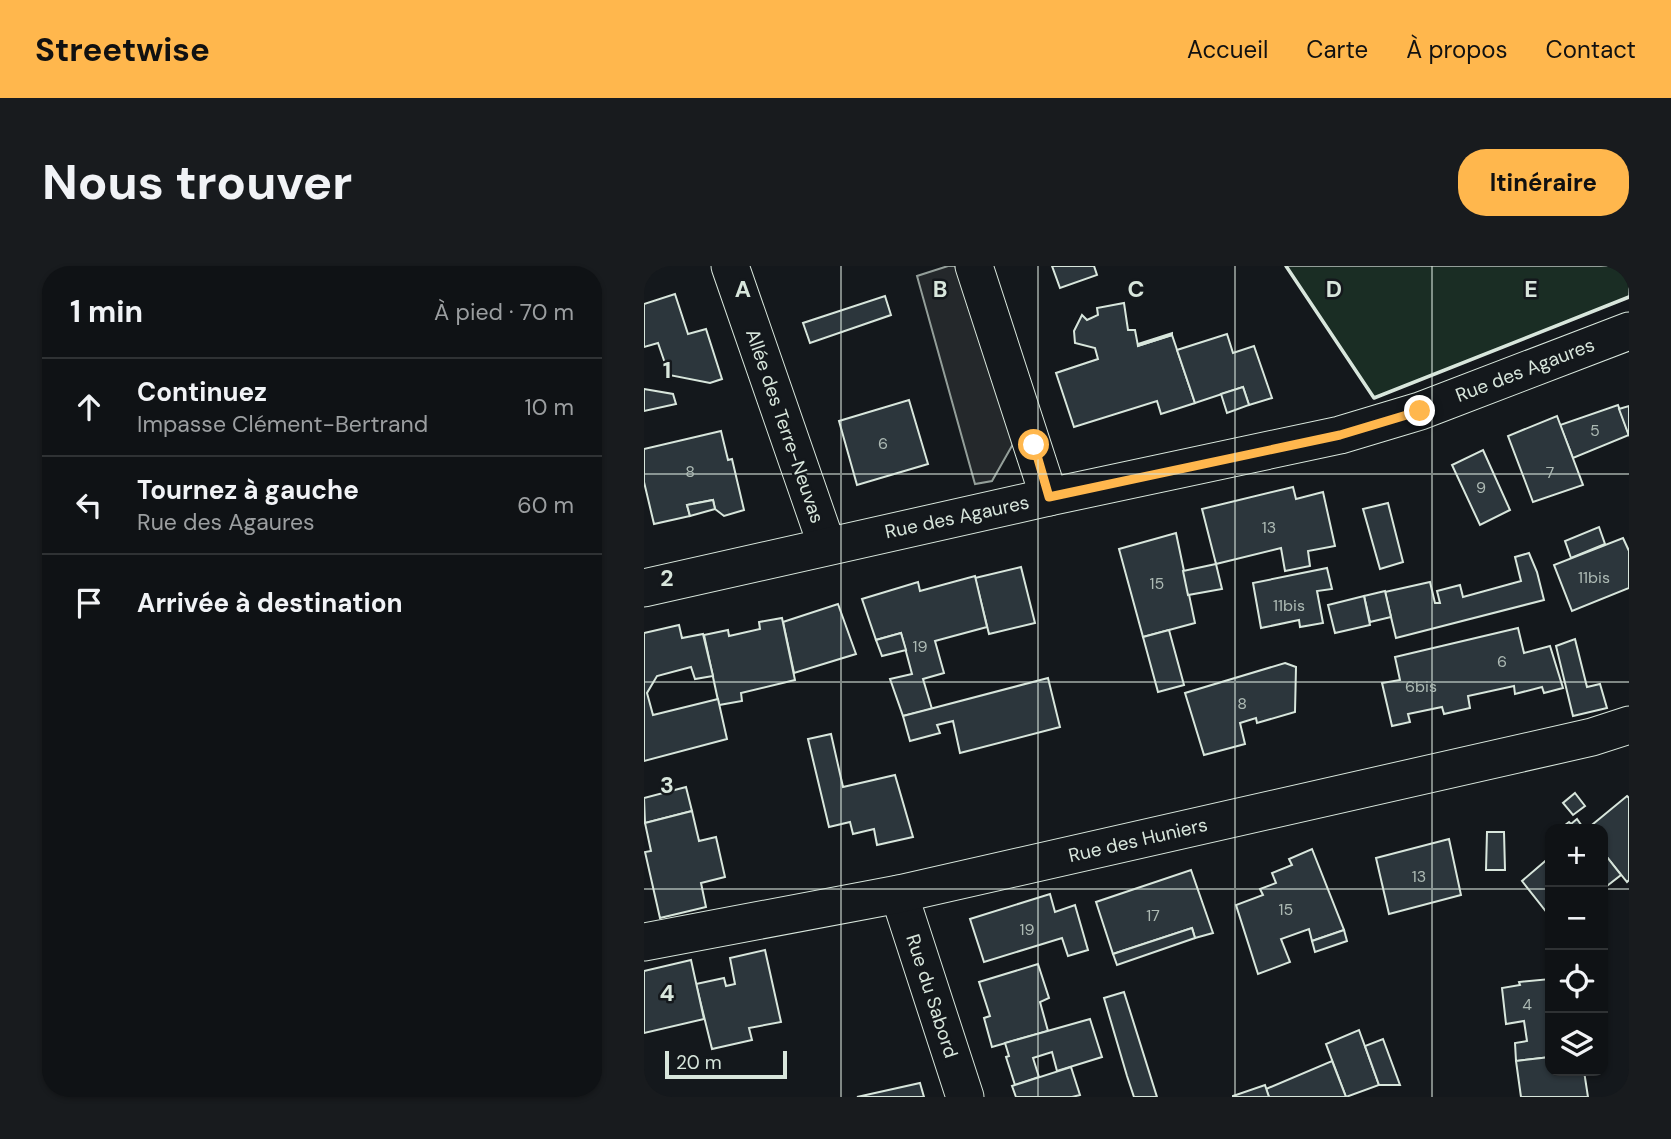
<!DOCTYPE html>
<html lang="fr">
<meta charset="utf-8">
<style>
body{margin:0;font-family:"DM Sans",sans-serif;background:#181b1e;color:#f1f3f6}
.controls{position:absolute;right:21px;bottom:21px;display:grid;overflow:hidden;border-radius:14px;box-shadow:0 2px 5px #0004}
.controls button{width:63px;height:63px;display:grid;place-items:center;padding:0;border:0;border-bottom:2px solid #2f3234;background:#0f1215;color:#f1f3f6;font:35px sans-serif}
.scale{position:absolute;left:21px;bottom:18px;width:122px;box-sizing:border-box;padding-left:7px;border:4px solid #d8e6dc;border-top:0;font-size:19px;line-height:24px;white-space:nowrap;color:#d8e6dc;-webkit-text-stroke:5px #14181c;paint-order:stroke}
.stop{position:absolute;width:21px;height:21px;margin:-16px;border:5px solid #ffb74d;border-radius:50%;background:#fff}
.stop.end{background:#ffb74d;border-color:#fff;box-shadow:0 2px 7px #0008}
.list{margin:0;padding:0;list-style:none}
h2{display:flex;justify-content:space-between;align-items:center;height:91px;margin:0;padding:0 28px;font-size:30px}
h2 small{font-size:23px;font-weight:400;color:#9b9ea0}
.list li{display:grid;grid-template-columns:46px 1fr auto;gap:21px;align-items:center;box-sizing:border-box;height:98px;padding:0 28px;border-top:2px solid #2f3234}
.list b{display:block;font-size:26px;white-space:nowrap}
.list p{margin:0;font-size:23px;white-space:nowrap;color:#9b9ea0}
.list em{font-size:23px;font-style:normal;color:#9b9ea0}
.icon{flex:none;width:38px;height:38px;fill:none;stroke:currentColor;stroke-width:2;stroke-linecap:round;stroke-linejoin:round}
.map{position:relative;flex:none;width:985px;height:831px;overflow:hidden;border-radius:28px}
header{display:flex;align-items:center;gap:42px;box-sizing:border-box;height:98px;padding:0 35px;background:#ffb74d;color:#111}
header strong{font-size:33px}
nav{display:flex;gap:38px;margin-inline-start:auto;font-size:24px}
.intro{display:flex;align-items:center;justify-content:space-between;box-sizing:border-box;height:168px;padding:0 42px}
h1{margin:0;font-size:49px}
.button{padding:18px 32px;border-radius:28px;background:#ffb74d;color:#111;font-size:24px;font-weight:700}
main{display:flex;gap:42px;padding:0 42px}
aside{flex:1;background:#0f1215;border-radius:28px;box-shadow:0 2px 5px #0004}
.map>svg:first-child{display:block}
.green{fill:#1a2d24;stroke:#939e99;stroke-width:2}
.parking{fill:#24282b;stroke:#939e99;stroke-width:2}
.building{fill:#2c363c;stroke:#d8e6dc;stroke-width:2}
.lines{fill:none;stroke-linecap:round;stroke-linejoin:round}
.minor-casing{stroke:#d8e6dc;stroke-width:39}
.minor{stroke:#14181c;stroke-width:37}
.wall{stroke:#d8e6dc;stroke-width:3.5}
.route{stroke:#ffb74d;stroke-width:9}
.grid{fill:none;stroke:#d8e6dc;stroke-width:2;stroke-opacity:0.55}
.labels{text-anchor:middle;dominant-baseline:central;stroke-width:5;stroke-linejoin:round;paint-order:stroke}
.number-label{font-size:16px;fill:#adbab4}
.street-label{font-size:19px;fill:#d8e6dc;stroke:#14181c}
.grid-label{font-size:23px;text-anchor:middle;font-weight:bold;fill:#d8e6dc;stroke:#14181c;stroke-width:5;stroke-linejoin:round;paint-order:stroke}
</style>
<header>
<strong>Streetwise</strong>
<nav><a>Accueil</a><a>Carte</a><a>À propos</a><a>Contact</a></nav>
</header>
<div class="intro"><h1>Nous trouver</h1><a class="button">Itinéraire</a></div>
<main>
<aside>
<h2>1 min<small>À pied · 70 m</small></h2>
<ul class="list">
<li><svg class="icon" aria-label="ahead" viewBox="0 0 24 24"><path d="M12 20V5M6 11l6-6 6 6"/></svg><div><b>Continuez</b><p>Impasse Clément-Bertrand</p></div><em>10 m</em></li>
<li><svg class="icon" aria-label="left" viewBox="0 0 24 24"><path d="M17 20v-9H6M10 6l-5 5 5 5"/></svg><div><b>Tournez à gauche</b><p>Rue des Agaures</p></div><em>60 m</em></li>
<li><svg class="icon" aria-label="arrive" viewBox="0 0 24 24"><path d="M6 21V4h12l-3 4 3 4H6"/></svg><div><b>Arrivée à destination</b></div></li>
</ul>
</aside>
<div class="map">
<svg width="985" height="831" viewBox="0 0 985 831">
<rect width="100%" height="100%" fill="#14181c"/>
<!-- green -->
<path class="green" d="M642,0h343v31l-255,101z"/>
<!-- parking -->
<path class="parking" d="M304,0h7l62,171 -25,44 -17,3 -58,-208z"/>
<!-- building -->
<g class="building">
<path d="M408,0h42l3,9 -37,13z"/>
<path d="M31,28l13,40 18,-5 16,50 -12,4 -41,-8 -11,-32 -14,4v-43z"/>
<path d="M241,30l6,19 -81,28 -7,-20z"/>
<path d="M480,37l4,27h7l3,16 34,-11 23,68 -34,11 -4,-13 -83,26 -18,-54 42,-14 -3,-11 -20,-5 -1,-12 8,-16 5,5 11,-5 -1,-7z"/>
<path d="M528,67v2l-34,11v-2z"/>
<path d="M583,68l6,19 21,-7 18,52 -23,7 -6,-18 -48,16 -18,-53z"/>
<path d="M599,121l6,18 -22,8 -6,-19z"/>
<path d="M0,123l29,5 3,10 -32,7z"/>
<path d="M265,134l19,64 -71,21 -18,-64z"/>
<path d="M974,139l11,30 -56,23 -13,-33z"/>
<path d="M985,140v30l-10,-27z"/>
<path d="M913,150l26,69 -50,17 -25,-66z"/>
<path d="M77,165l7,29 4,-1 12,51 -20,6 -9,-7 -2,-9 -26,5 3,11 -36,8 -10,-42v-33z"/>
<path d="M839,184l27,60 -30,15 -28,-60z"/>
<path d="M649,221l3,12 27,-7 12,54 -27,5 2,15 -25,5 -4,-23 -65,16 -14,-55z"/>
<path d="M69,234l2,9 -25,7 -3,-11z"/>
<path d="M744,237l15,59 -23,7 -17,-60z"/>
<path d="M955,261l6,17 -34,14 -6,-17z"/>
<path d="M532,267l19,90 -52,14 -24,-88z"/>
<path d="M979,272l6,13v37l-57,23 -18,-46z"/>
<path d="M885,287l8,19 7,28 -148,38 -11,-46 45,-10 5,21h5l-3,-12 23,-6 3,12 58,-16 -6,-24z"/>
<path d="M572,298l6,25 -34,6 -5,-24z"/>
<path d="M377,301l14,56 -46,11 -14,-56z"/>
<path d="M683,302l5,21 -15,2 6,32 -23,4 -1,-7 -38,8 -8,-45z"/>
<path d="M331,310l12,51 -52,14 9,32 -21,6 9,30 -29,7 -13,-37 22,-5 -11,-41 -25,7 -14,-41 56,-17 2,9z"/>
<path d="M741,325l6,26 -21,5 -6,-26z"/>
<path d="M720,330l6,29 -35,8 -7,-28z"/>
<path d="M194,338l18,50 -62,19 -11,-51z"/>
<path d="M138,352l13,62 -54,13 1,8 -23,4 -15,-70 24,-5 1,6 31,-7 -1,-7z"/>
<path d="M35,359l3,13 21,-4 10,42 -18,3 -4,-12 -34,9 -10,17 6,22 65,-16 9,40 -83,22v-128z"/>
<path d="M874,362l6,25 26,-7 13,42 -19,5 -2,-6 -27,7 -1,-8 -46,10 2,12 -26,6 -2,-7 -34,7 2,8 -18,4 -10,-43 18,-3 -5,-23z"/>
<path d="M525,364l15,55 -26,7 -15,-55z"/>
<path d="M257,367l5,17 -24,6 -6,-16z"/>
<path d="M931,373l12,48 13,-3 7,24 -34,8 -17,-70z"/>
<path d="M641,397l11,4 -1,45 -38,11 -1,-5 -16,5 5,21 -41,11 -19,-62z"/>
<path d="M404,412l12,49 -100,26 -7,-32 -16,4 3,8 -30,8 -7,-25z"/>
<path d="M187,468l12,53 52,-12 18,62 -36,8 -3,-16 -21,5 -3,-12 -21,5 -21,-88z"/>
<path d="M42,521l6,24 -47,12 -1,-25z"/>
<path d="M931,527l10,13 -12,9 -10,-12z"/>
<path d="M983,530l2,2v82l-2,2 -24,-30v-23h-16z"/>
<path d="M48,545l7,30 17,-4 9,40 -24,6 5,24 -46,11 -15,-66 6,-1 -6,-28z"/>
<path d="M933,553l7,10h-24l9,-7 2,2z"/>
<path d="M843,566h17l1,38h-19z"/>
<path d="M805,573l12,56 -72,19 -13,-56z"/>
<path d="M668,583l32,81 -32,11 -3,-12 -28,10 9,23 -32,12 -22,-69 27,-10 -3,-6 16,-6 -4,-10 20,-8 -3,-6z"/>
<path d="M959,586l18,23 -18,14z"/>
<path d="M906,591v55l-2,2 -26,-33z"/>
<path d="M547,604l22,63 -18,5 -3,-10 -79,26 -17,-52z"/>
<path d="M406,628l5,18 20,-7 13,45 -20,6 -6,-18 -78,24 -14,-43z"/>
<path d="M548,662l3,10 -78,27 -4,-11z"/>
<path d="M700,664l3,11 -32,11 -3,-11z"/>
<path d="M121,684l16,72 -32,6 3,12 -40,9 -16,-65 28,-6 2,8 9,-2 -5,-26z"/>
<path d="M47,694l13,59 -60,14v-62z"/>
<path d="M394,698l11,34 -9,4 8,29 -56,16 -8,-29 6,-2 -11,-34z"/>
<path d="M906,713v78l-34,4 -1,-18 12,-2 -3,-20 -18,3 -4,-36 18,-3 -1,-3z"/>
<path d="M480,726l33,105h-23l-7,-21 -23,-78z"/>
<path d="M446,753l12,38 -45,14 -5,-19 -19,6 6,19 -24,8 -9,-28 3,-1 -4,-13z"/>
<path d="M715,764l20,55 -33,12 -20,-53z"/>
<path d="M739,773l17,46h-21l-14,-39z"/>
<path d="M906,791v14h34l4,26h-67l-5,-36z"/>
<path d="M688,795l14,36h-77l-3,-8z"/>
<path d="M427,801l9,28 -8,2h-56l-4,-11z"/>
<path d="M276,817l4,14h-67z"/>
<path d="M621,819l4,12h-36v-1z"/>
</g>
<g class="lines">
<defs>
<g id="minor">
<path d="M86,0l97,280"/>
<path d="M330,0l75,231"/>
<path d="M0,322l405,-91 291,-62 80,-24 209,-80"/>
<path d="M255,628l66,203"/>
<path d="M0,676l255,-48 693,-157 37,-12"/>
</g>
</defs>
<!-- minor casing -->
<use href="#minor" class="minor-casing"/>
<!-- minor -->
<use href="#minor" class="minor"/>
<!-- wall -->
<path class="wall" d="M642,0l88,132 255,-101"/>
</g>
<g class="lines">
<!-- route -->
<path class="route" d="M390,179l15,52 291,-62 80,-24"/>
</g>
<!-- grid -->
<path class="grid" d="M197,0v831M394,0v831M591,0v831M788,0v831M0,208h985M0,416h985M0,623h906M959,623h26"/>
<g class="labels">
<!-- number labels -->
<g class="number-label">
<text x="951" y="164">5</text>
<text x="239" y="177">6</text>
<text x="46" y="205">8</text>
<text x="906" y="206">7</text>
<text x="837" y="221">9</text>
<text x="625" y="261">13</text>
<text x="950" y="311">11bis</text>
<text x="513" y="317">15</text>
<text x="645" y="339">11bis</text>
<text x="276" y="380">19</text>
<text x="858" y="395">6</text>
<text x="777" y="420">6bis</text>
<text x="598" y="437">8</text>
<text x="775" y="610">13</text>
<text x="642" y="643">15</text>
<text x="509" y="649">17</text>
<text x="383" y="663">19</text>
<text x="883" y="738">4</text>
</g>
<!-- street labels -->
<g class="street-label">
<text transform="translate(881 104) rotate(-21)">Rue des Agaures</text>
<text transform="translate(141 160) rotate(71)">Allée des Terre-Neuvas</text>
<text transform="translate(313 251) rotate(-12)">Rue des Agaures</text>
<text transform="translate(494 574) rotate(-13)">Rue des Huniers</text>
<text transform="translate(288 730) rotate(72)">Rue du Sabord</text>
</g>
</g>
<g class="grid-label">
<text x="99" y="31">A</text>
<text x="296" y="31">B</text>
<text x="492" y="31">C</text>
<text x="690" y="31">D</text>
<text x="887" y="31">E</text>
<text x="23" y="112">1</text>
<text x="23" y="320">2</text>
<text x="23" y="527">3</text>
<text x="23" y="735">4</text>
</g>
</svg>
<div class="controls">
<button>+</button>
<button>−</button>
<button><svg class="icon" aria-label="locate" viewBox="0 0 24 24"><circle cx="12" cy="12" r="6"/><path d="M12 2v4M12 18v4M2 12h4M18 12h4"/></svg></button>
<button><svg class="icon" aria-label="layers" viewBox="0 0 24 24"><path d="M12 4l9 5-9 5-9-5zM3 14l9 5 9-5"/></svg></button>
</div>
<div class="scale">20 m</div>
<div class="stop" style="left:390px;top:179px"></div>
<div class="stop end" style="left:776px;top:145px"></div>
</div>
</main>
